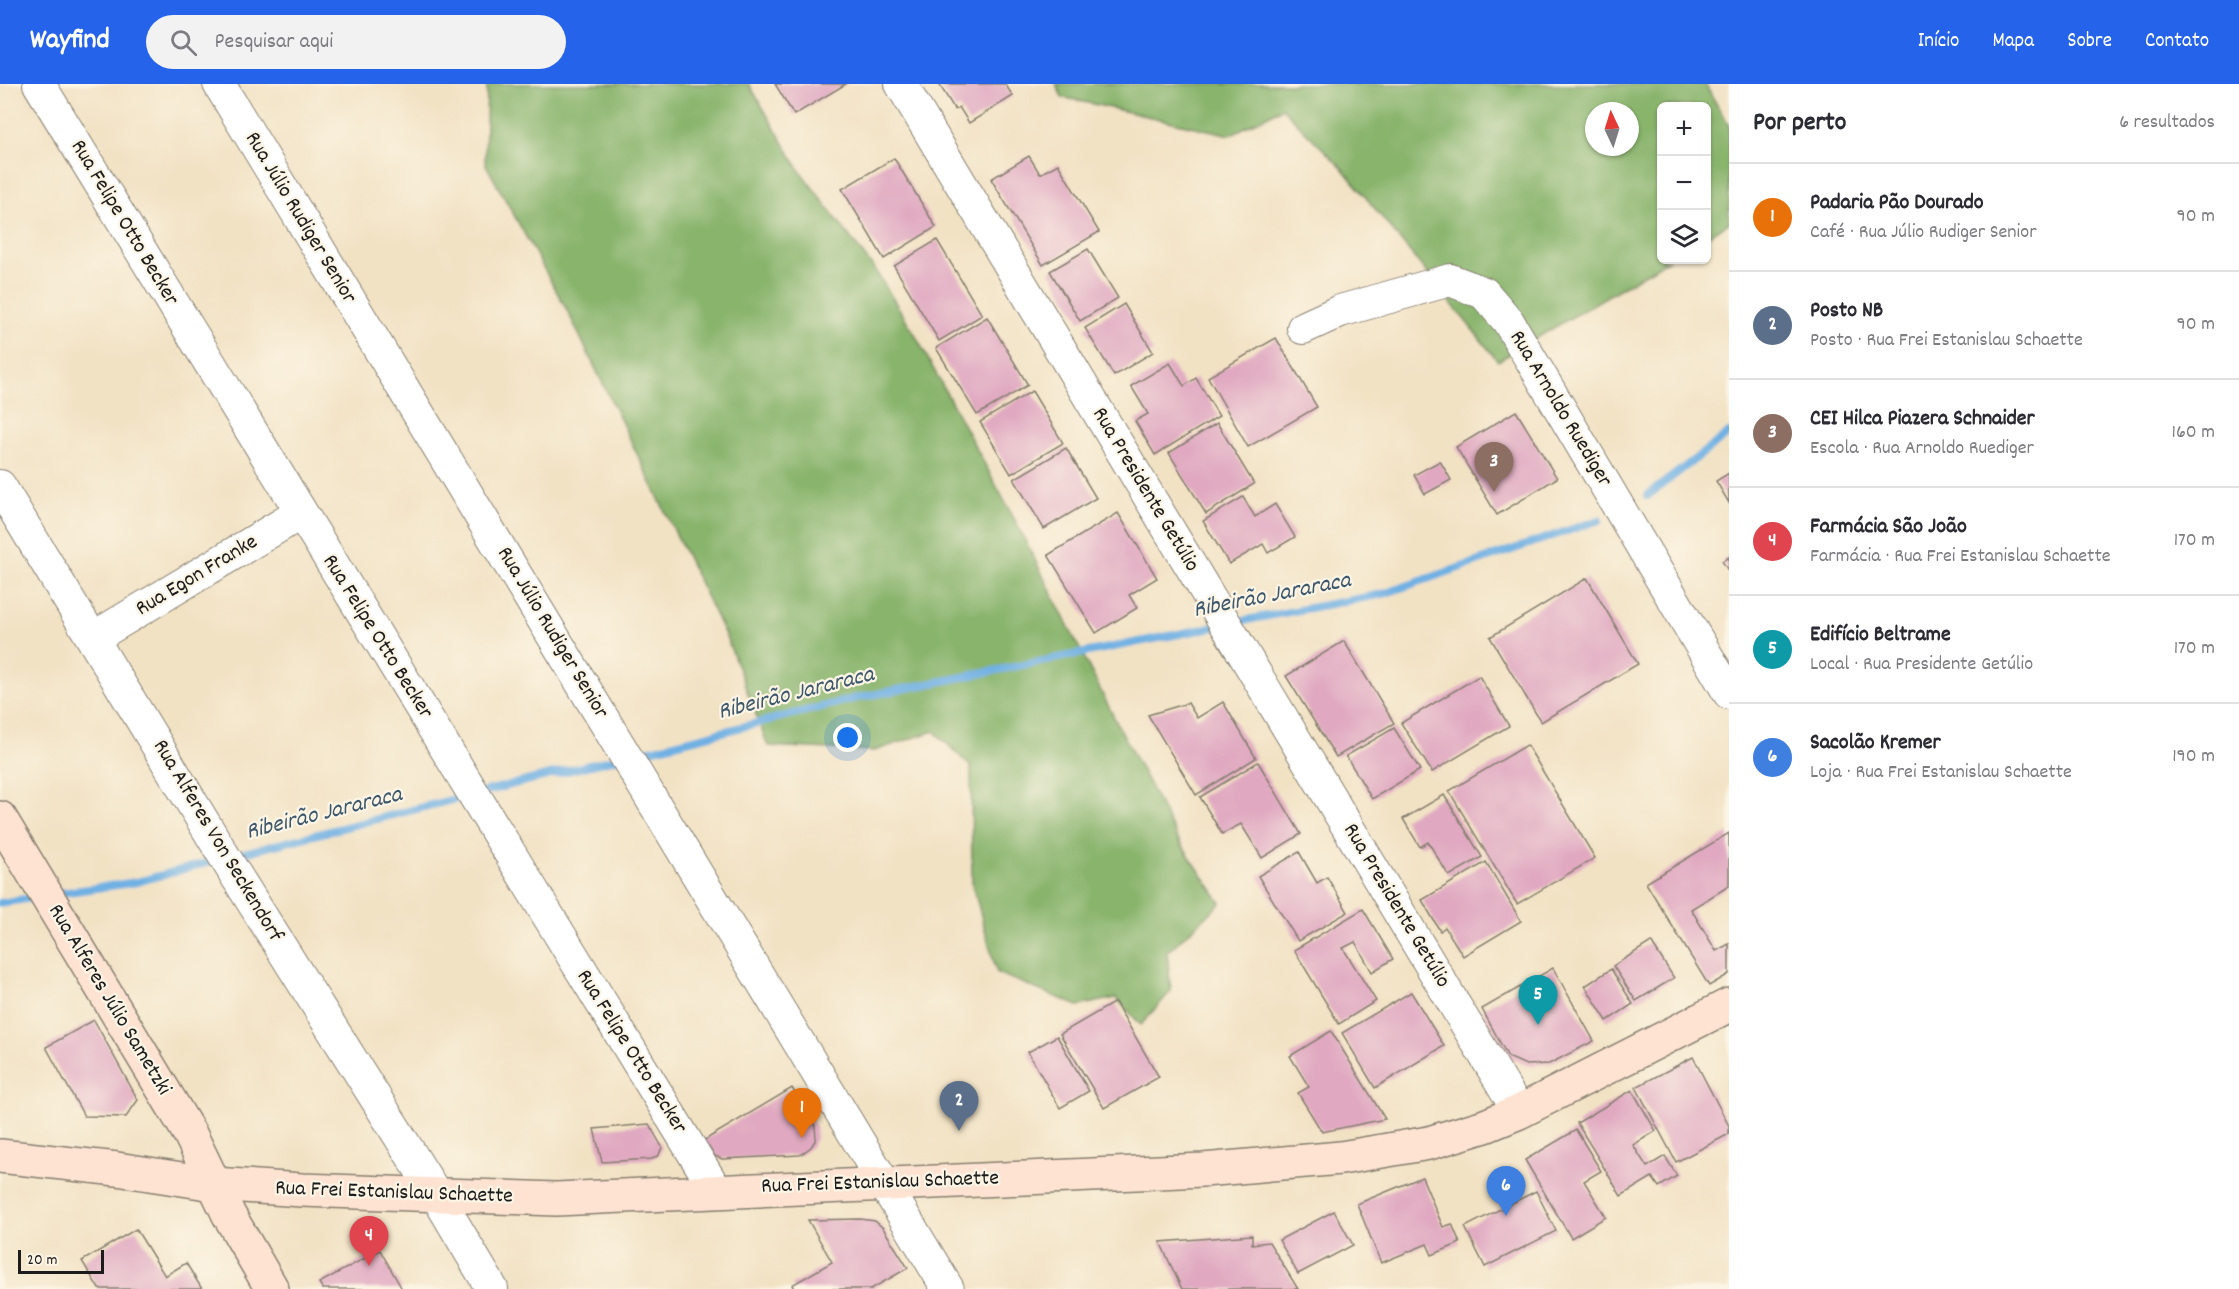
<!DOCTYPE html>
<html lang="pt">
<meta charset="utf-8">
<style>
body{margin:0;font-family:Dekko,sans-serif;background:#f2f2f3;color:#2b2b33}
.controls{position:absolute;right:18px;top:18px;display:grid;overflow:hidden;border-radius:9px;box-shadow:0 2px 4px #0004}
.controls button{width:54px;height:54px;display:grid;place-items:center;padding:0;border:0;border-bottom:2px solid #e1e1e2;background:#fff;color:#2b2b33;font:30px sans-serif}
.compass{position:absolute;left:1585px;top:18px;width:54px;height:54px;border-radius:50%;background:#fff;box-shadow:0 2px 4px #0004;rotate:356deg}
.scale{position:absolute;left:18px;bottom:15px;width:86px;box-sizing:border-box;padding-left:6px;border:3px solid #1c1c1c;border-top:0;font-size:16px;line-height:21px;white-space:nowrap;color:#1c1c1c;-webkit-text-stroke:4px #fcf5e5;paint-order:stroke}
.you{position:absolute;left:848px;top:654px;width:21px;height:21px;margin:-15px;border:4px solid #fff;border-radius:50%;background:#1a73e8;box-shadow:0 0 0 9px #1a73e833}
.badge{display:grid;place-items:center;width:39px;height:39px;border-radius:50%;background:#2563eb;color:#fff;font-size:20px;font-weight:700}
.pin{position:absolute;translate:-50% -50px;filter:drop-shadow(0 2px 3px #0008)}
.pin::after{content:'';position:absolute;top:32px;width:21px;height:18px;background:inherit;clip-path:polygon(0 0,100% 0,50% 100%)}
.list{margin:0;padding:0;list-style:none}
h2{display:flex;justify-content:space-between;align-items:center;height:78px;margin:0;padding:0 24px;font-size:26px}
h2 small{font-size:20px;font-weight:400;color:#7c7c81}
.list li{display:grid;grid-template-columns:39px 1fr auto;gap:18px;align-items:center;box-sizing:border-box;height:108px;padding:0 24px;border-top:2px solid #e1e1e2}
.list b{display:block;font-size:22px;white-space:nowrap}
.list p{margin:0;font-size:20px;white-space:nowrap;color:#7c7c81}
.list em{font-size:20px;font-style:normal;color:#7c7c81}
.icon{flex:none;width:33px;height:33px;fill:none;stroke:currentColor;stroke-width:2;stroke-linecap:round;stroke-linejoin:round}
.map{position:relative;flex:none;width:1729px;height:1205px;overflow:hidden}
header{display:flex;align-items:center;gap:36px;box-sizing:border-box;height:84px;padding:0 30px;background:#2563eb;color:#fff}
header strong{font-size:28px}
nav{display:flex;gap:33px;margin-inline-start:auto;font-size:21px}
.search{width:420px;height:54px;background:#f2f2f3;display:flex;align-items:center;gap:15px;box-sizing:border-box;padding:0 21px;border-radius:33px;color:#7c7c81;font-size:22px}
main{display:flex}
aside{flex:1;background:#fff}
.map>svg:first-child{display:block}
.forest{fill:#88b46c;stroke:#526844;stroke-width:1.5;fill-rule:evenodd}
.lines{fill:none;stroke-linecap:round;stroke-linejoin:round}
.stream{stroke:#6fb0e3;stroke-width:8}
.building{fill:#e0a9c1}
.street-casing{stroke:#877f70;stroke-width:34}
.secondary-casing{stroke:#877f70;stroke-width:36}
.street{stroke:#fff;stroke-width:32}
.secondary{stroke:#fee3d2;stroke-width:33}
.labels{text-anchor:middle;dominant-baseline:central;stroke-width:4.5;stroke-linejoin:round;paint-order:stroke}
.street-label{font-size:22px;fill:#1c1c1c;stroke:#fcf5e5}
.water-label{font-size:24px;font-style:italic;fill:#3d576c;stroke:#fcf5e5}
</style>
<header>
<strong>Wayfind</strong>
<div class="search"><svg class="icon" aria-label="search" viewBox="0 0 24 24"><circle cx="10" cy="10" r="6"/><path d="M15 15l6 6"/></svg>Pesquisar aqui</div>
<nav><a>Início</a><a>Mapa</a><a>Sobre</a><a>Contato</a></nav>
</header>
<main>
<div class="map">
<svg width="1729" height="1205" viewBox="0 0 1729 1205">
<rect width="100%" height="100%" fill="#fcf5e5"/>
<filter id="ink" filterUnits="userSpaceOnUse"><feTurbulence type="fractalNoise" baseFrequency=".0167" numOctaves="2"/><feDisplacementMap in="SourceGraphic" scale="12" xChannelSelector="R" yChannelSelector="G"/><feConvolveMatrix kernelMatrix="1 2 1 2 8 2 1 2 1" color-interpolation-filters="sRGB"/></filter>
<filter id="wash" filterUnits="userSpaceOnUse"><feTurbulence type="fractalNoise" baseFrequency=".008" numOctaves="4" result="noise"/><feDisplacementMap in="SourceGraphic" scale="24" xChannelSelector="R" yChannelSelector="G"/><feGaussianBlur stdDeviation="1.35" result="paint"/><feColorMatrix in="noise" values="0 0 0 0 0 0 0 0 0 0 0 0 0 0 0 0 0 1.4 0 .05"/><feComposite in="paint" operator="in"/></filter>
<g filter="url(#wash)">
<rect width="100%" height="100%" fill="#f2e2c4"/>
<!-- forest -->
<g class="forest">
<path d="M487,0h262l51,87 75,99 38,61 105,195 102,203 58,110 43,64 -54,49 4,39 -30,34 -25,-27 -38,8 -81,-33 -25,-90 -1,-116 -37,-36 -60,20 -106,-5 -40,-105 -159,-327 -84,-151z"/>
<path d="M1056,0h649l24,42v97l-22,13 -1,-130h-44v154h6l-170,101 -156,-193 -60,-60 -52,27 -168,-38zM1594,27h36v36h-36z"/>
</g>
<g class="lines">
<!-- stream -->
<g class="stream">
<path d="M1647,412l82,-63"/>
<path d="M1231,539l152,-29 216,-74"/>
<path d="M631,671l226,-57 362,-72"/>
<path d="M479,709l139,-35"/>
<path d="M232,772l235,-60"/>
<path d="M54,810l83,-12 83,-23"/>
<path d="M0,819l38,-6"/>
</g>
</g>
<g id="blocks">
<!-- building -->
<g class="building">
<path d="M775,0h71l-52,31z"/>
<path d="M939,0h66l8,12 -44,27 -10,-16 -4,3z"/>
<path d="M1029,72l11,18 18,-10 41,68 -56,33 -52,-86z"/>
<path d="M894,74l42,69 -52,32 -42,-70z"/>
<path d="M937,156l45,75 -43,26 -45,-75z"/>
<path d="M1088,165l30,49 -38,23 -30,-50z"/>
<path d="M1124,220l29,48 -39,24 -29,-48z"/>
<path d="M987,233l41,68 -51,30 -41,-67z"/>
<path d="M1276,254l41,69 -69,40 -40,-70z"/>
<path d="M1170,279l14,23 12,-8 23,38 -64,39 -20,-34 13,-7 -17,-28z"/>
<path d="M1032,307l31,52 -52,31 -31,-52z"/>
<path d="M1516,327l41,67 -60,37 -41,-68z"/>
<path d="M1217,339l37,61 -48,30 -37,-61z"/>
<path d="M1066,364l30,50 -52,31 -30,-50z"/>
<path d="M1440,377l11,19 -26,14 -11,-19z"/>
<path d="M1729,389v30l-13,-22z"/>
<path d="M1243,413l12,20 20,-13 20,33 -27,16 -5,-9 -34,20 -26,-43z"/>
<path d="M1118,429l39,65 -28,17 8,13 -41,25 -48,-78z"/>
<path d="M1729,473v15l-7,-11z"/>
<path d="M1587,494l51,86 -97,58 -51,-85z"/>
<path d="M1344,557l50,82 -58,34 -50,-81z"/>
<path d="M1479,592l30,50 -77,46 -31,-49z"/>
<path d="M1223,618l33,56 -60,37 -48,-80 40,-12 9,15z"/>
<path d="M1394,644l26,42 -48,29 -26,-43z"/>
<path d="M1527,661l68,113 -78,46 -68,-113z"/>
<path d="M1258,678l43,72 -39,24 -21,-34 -19,10 -22,-37z"/>
<path d="M1444,711l38,62 -33,19 -21,-34 -8,5 -17,-28z"/>
<path d="M1729,749v53l-38,23 25,42 13,-7v30l-20,12 -63,-103z"/>
<path d="M1299,768l18,31 10,-6 21,35 -50,29 -40,-65z"/>
<path d="M1486,778l35,59 -58,35 -18,-29 -5,4 -18,-31z"/>
<path d="M1363,825l30,50 -21,13 -17,-30 -12,6 33,53 -37,23 -45,-74z"/>
<path d="M1651,858l23,36 -38,23 -23,-35z"/>
<path d="M1553,884l41,73 -45,23 -23,1 -18,-8 -26,-48z"/>
<path d="M1611,885l22,35 -26,17 -22,-35z"/>
<path d="M1411,908l33,54 -69,42 -33,-55z"/>
<path d="M1115,918l44,75 -55,31 -44,-74z"/>
<path d="M94,936l44,80 -12,17 -42,-1 -38,-69z"/>
<path d="M1331,947l54,88 -63,13 -24,-39 11,-6 -19,-31z"/>
<path d="M1057,952l32,55 -29,17 -32,-56z"/>
<path d="M1693,973l36,69v8l-53,28 -40,-75z"/>
<path d="M792,1004l23,38 1,13 -5,8 -11,8 -78,4 -7,-3 -12,-15z"/>
<path d="M1632,1006l24,41 -23,14 14,22 18,-11 12,20 -18,11 -7,-10 -31,19 -44,-73z"/>
<path d="M649,1040l13,23 -3,8 -7,4 -50,3 -8,-33z"/>
<path d="M1576,1046l25,41 -17,10 22,36 -35,21 -46,-78z"/>
<path d="M1422,1093l21,50 9,-3 8,19 -28,12 -5,-11 -46,19 -24,-59z"/>
<path d="M1536,1107l20,40 -71,36 -20,-40z"/>
<path d="M1334,1127l19,34 -55,29 -19,-34z"/>
<path d="M860,1135l15,2 8,7 25,40 -37,21h-77l-2,-4 40,-23 -24,-42z"/>
<path d="M136,1145l29,47 21,-13 16,26h-103l-17,-28z"/>
<path d="M1252,1151v9l17,-2 29,47h-116l-22,-47z"/>
<path d="M380,1166l22,39h-79l-4,-6z"/>
</g>
</g>
</g>
<g filter="url(#ink)">
<use href="#blocks" fill-opacity="0" stroke="#877f70" stroke-width="1.5"/>
<g class="lines">
<defs>
<g id="street">
<path d="M39,0l677,1106"/>
<path d="M219,0l729,1205"/>
<path d="M901,0l618,1028"/>
<path d="M1303,244l37,-17 110,-31 34,13 24,28 221,372"/>
<path d="M0,402l235,388 202,322 55,93"/>
<path d="M93,554l208,-125"/>
</g>
<g id="secondary">
<path d="M0,734l191,318 38,79 43,74"/>
<path d="M0,1072l117,13 97,15 88,6 254,9 647,-29 138,-12 88,-15 56,-17 34,-14 210,-107"/>
</g>
</defs>
<!-- street casing -->
<use href="#street" class="street-casing"/>
<!-- secondary casing -->
<use href="#secondary" class="secondary-casing"/>
<!-- street -->
<use href="#street" class="street"/>
<!-- secondary -->
<use href="#secondary" class="secondary"/>
</g>
</g>
<g class="labels">
<!-- street labels -->
<g class="street-label">
<text transform="translate(300 134) rotate(59)">Rua Júlio Rudiger Senior</text>
<text transform="translate(124 139) rotate(59)">Rua Felipe Otto Becker</text>
<text transform="translate(1560 325) rotate(59)">Rua Arnoldo Ruediger</text>
<text transform="translate(1145 406) rotate(59)">Rua Presidente Getúlio</text>
<text transform="translate(197 492) rotate(-31)">Rua Egon Franke</text>
<text transform="translate(552 549) rotate(59)">Rua Júlio Rudiger Senior</text>
<text transform="translate(377 553) rotate(58)">Rua Felipe Otto Becker</text>
<text transform="translate(217 757) rotate(59)">Rua Alferes Von Seckendorf</text>
<text transform="translate(1396 822) rotate(59)">Rua Presidente Getúlio</text>
<text transform="translate(109 916) rotate(59)">Rua Alferes Júlio Sametzki</text>
<text transform="translate(631 968) rotate(58)">Rua Felipe Otto Becker</text>
<text transform="translate(880 1099) rotate(-2)">Rua Frei Estanislau Schaette</text>
<text transform="translate(394 1109) rotate(2)">Rua Frei Estanislau Schaette</text>
</g>
<!-- water labels -->
<g class="water-label">
<text transform="translate(1272 512) rotate(-11)">Ribeirão Jararaca</text>
<text transform="translate(796 610) rotate(-14)">Ribeirão Jararaca</text>
<text transform="translate(324 730) rotate(-14)">Ribeirão Jararaca</text>
</g>
</g>
</svg>
<div class="controls">
<button>+</button>
<button>−</button>
<button><svg class="icon" aria-label="layers" viewBox="0 0 24 24"><path d="M12 4l9 5-9 5-9-5zM3 14l9 5 9-5"/></svg></button>
</div>
<svg class="compass" viewBox="-18 -18 36 36"><path d="M0-13l5 13h-10z" fill="#e53935"/><path d="M0 13l5-13h-10z" fill="#7c7c81"/></svg>
<div class="scale">20 m</div>
<div class="you"></div>
<div class="pin badge" style="left:802px;top:1054px;background:#e8710a">1</div>
<div class="pin badge" style="left:959px;top:1047px;background:#5c6f8a">2</div>
<div class="pin badge" style="left:1494px;top:408px;background:#8d6e63">3</div>
<div class="pin badge" style="left:369px;top:1182px;background:#e0444e">4</div>
<div class="pin badge" style="left:1538px;top:941px;background:#0f9aa8">5</div>
<div class="pin badge" style="left:1506px;top:1132px;background:#3f7fe0">6</div>
</div>
<aside>
<h2>Por perto<small>6 resultados</small></h2>
<ul class="list">
<li><span class="badge" style="background:#e8710a">1</span><div><b>Padaria Pão Dourado</b><p>Café · Rua Júlio Rudiger Senior</p></div><em>90 m</em></li>
<li><span class="badge" style="background:#5c6f8a">2</span><div><b>Posto NB</b><p>Posto · Rua Frei Estanislau Schaette</p></div><em>90 m</em></li>
<li><span class="badge" style="background:#8d6e63">3</span><div><b>CEI Hilca Piazera Schnaider</b><p>Escola · Rua Arnoldo Ruediger</p></div><em>160 m</em></li>
<li><span class="badge" style="background:#e0444e">4</span><div><b>Farmácia São João</b><p>Farmácia · Rua Frei Estanislau Schaette</p></div><em>170 m</em></li>
<li><span class="badge" style="background:#0f9aa8">5</span><div><b>Edifício Beltrame</b><p>Local · Rua Presidente Getúlio</p></div><em>170 m</em></li>
<li><span class="badge" style="background:#3f7fe0">6</span><div><b>Sacolão Kremer</b><p>Loja · Rua Frei Estanislau Schaette</p></div><em>190 m</em></li>
</ul>
</aside>
</main>
